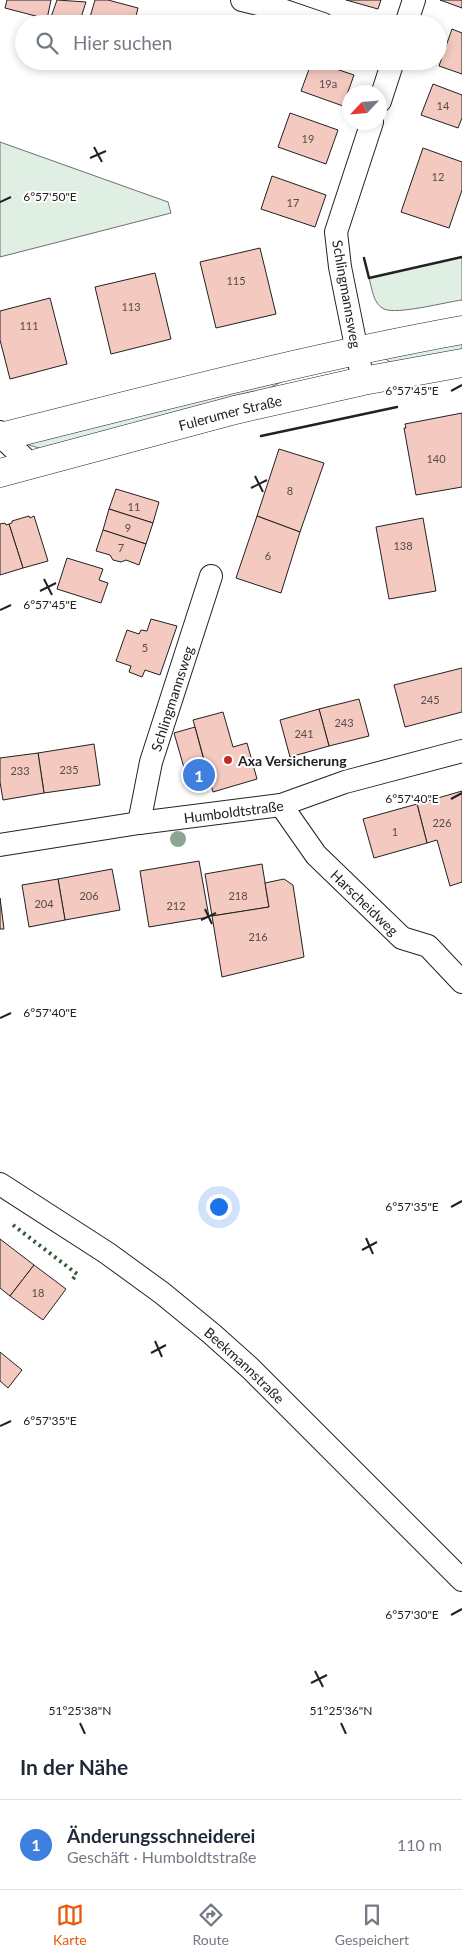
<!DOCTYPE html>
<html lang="de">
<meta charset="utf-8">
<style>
body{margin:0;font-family:Lato,sans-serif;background:#f2f2f3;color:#1f2937}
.compass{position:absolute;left:342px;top:85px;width:45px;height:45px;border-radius:50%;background:#fff;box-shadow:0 2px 8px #0003;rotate:244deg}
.you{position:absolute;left:218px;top:1206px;width:18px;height:18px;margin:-12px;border:4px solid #fff;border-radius:50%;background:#1a73e8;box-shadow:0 0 0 8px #1a73e833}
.badge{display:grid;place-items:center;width:32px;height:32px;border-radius:50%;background:#ea580c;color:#fff;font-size:16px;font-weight:700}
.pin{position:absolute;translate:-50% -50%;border:2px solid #fff;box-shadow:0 1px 5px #0006}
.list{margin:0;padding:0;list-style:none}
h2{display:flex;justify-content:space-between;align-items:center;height:65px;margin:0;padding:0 20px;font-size:21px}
h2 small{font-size:16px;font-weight:400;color:#747a83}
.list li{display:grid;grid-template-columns:32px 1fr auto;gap:15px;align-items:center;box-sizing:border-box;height:90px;padding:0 20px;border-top:1px solid #e0e1e3}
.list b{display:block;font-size:19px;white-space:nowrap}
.list p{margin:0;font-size:16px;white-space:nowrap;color:#747a83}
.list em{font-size:16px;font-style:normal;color:#747a83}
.icon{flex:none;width:28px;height:28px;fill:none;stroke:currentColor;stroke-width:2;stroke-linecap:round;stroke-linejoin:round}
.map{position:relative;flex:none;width:462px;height:1734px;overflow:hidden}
.search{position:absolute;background:#fff;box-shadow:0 2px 8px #0003;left:15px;right:15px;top:15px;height:55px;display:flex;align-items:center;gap:12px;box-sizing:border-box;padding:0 18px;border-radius:28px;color:#747a83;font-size:19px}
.sheet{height:155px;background:#fff}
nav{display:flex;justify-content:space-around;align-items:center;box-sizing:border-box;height:70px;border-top:1px solid #e0e1e3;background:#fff;font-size:14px;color:#747a83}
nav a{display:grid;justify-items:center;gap:2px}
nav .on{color:#ea580c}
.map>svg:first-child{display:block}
.green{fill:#e0efe3;stroke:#6f6f6f}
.building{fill:#f3c9c0;stroke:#222}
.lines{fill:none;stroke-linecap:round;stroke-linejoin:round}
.minor-casing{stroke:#222;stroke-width:24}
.secondary-casing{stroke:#222;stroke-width:29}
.minor{stroke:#fff;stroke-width:22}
.secondary{stroke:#fff;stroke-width:28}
.hedge{stroke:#2f5e38;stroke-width:4;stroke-dasharray:2.5 4;stroke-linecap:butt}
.wall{stroke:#222;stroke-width:2.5}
.tree{fill:#8da692}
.ticks{fill:none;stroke:#222;stroke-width:2}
.poi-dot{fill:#c62828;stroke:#fff;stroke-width:2}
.labels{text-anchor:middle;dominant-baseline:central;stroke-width:4;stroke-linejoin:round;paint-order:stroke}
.number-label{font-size:11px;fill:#564c4a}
.street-label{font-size:14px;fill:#222;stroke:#fff}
.poi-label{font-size:14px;font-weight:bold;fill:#222;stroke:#fff;text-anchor:start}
.ticks-label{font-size:12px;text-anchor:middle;fill:#222;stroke:#fff;stroke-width:4;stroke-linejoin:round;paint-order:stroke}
</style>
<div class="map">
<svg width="462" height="1734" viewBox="0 0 462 1734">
<rect width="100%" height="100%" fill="#fff"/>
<!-- green -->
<g class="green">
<path d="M0,142l168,60 3,11 -171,44z"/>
<path d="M462,257v43c-16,2 -65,15 -78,9 -11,-5 -12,-21 -15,-31z"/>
<path d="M462,340v15l-64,12 -19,-12z"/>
<path d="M283,381l-29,15 -203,56 -31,-10z"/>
</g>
<!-- building -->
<g class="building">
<path d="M7,0h44l-4,19 -42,-11z"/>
<path d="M57,0l29,2 -7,22 -28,-7z"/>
<path d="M95,0h13l30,8 -4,16h-46z"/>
<path d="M346,0h35l-3,9z"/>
<path d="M440,0h22v8z"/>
<path d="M171,16l25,8h-28z"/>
<path d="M452,29l10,4v41l-23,-8z"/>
<path d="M184,61h21l-2,6z"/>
<path d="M312,61l42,14 -11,31 -42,-15z"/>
<path d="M433,84l29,11v23l-4,10 -37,-13z"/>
<path d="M290,113l48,17 -12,34 -48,-17z"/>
<path d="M423,148l39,14v28l-13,38 -48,-16z"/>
<path d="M272,176l54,19 -11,32 -54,-18z"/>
<path d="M260,248l16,66 -60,14 -16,-66z"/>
<path d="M155,273l16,66 -60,15 -16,-67z"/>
<path d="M50,298l17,66 -57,15 -10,-39v-29z"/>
<path d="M462,413v74l-46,8 -12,-67h2l-1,-4z"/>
<path d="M279,449l45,14 -24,69 -43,-16z"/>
<path d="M116,489l43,13 -6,21 -44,-14z"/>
<path d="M109,509l44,14 -7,21 -43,-14z"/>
<path d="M29,516l1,2 4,-2 14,45 -25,7 -14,-44 3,-1v-2z"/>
<path d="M257,516l43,16 -19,61 -45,-15z"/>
<path d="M423,518l13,73 -47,8 -13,-72z"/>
<path d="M5,523l1,2 3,-1 14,44 -23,7v-51z"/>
<path d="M103,530l43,14 -7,21 -13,-5 -5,2 -8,-2 -3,-5 -14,-4z"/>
<path d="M67,558l36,11 -4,11 9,3 -7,20 -44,-14z"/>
<path d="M151,619l26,7 -17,49 -15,-5 -3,7 -13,-5 2,-6 -15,-5 11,-31 12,4 2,-4 6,1z"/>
<path d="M462,668v44l-57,15 -11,-42z"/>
<path d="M359,699l10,37 -40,10 -10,-37z"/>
<path d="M319,709l10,37 -39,11 -10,-37z"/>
<path d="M223,712l10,35 14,-4 10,36 -44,13 -20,-72z"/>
<path d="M195,727l12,45 -20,6 -13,-45z"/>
<path d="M94,744l6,41 -56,8 -6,-40z"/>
<path d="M38,753l6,40 -41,7 -3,-18v-24z"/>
<path d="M462,791v91l-12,4 -13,-46 -10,3 -10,-39z"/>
<path d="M417,804l10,39 -53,15 -11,-39z"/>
<path d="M199,861l10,56 -60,10 -9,-56z"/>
<path d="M262,864l7,43 -57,9 -7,-42z"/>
<path d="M112,869l8,41 -55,10 -7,-41z"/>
<path d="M58,879l7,41 -36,7 -7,-42z"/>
<path d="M284,879l9,6 11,72 -82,20 -10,-61 57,-9 -4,-24z"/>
<path d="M0,898l4,31h-4z"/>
<path d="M0,1239l34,26 -24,31 -10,-8z"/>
<path d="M34,1265l32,24 -23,31 -33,-24z"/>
<path d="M0,1352l22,18 -14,18 -8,-7z"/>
</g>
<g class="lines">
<defs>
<g id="minor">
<path d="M242,0l37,9 44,15"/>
<path d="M406,24l8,-24"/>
<path d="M380,101l13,-40"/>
<path d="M363,381l-23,-114 -4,-35 36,-110"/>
<path d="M0,432l2,5 29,28"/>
<path id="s1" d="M281,805l35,50 86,83 26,8 34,36"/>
<path id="s2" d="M139,823l12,-61 60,-186"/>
<path id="s3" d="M0,845l139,-22 142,-18 64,-23 117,-31"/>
<path id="s4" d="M0,1184l107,69 55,40 50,41 38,34 212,212"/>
</g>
<g id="secondary">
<path d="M0,437c153,-38 307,-79 462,-107"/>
<path id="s5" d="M0,473l235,-63 128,-29 99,-18"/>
</g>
</defs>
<!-- minor casing -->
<use href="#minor" class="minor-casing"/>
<!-- secondary casing -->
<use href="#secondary" class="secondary-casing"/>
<!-- minor -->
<use href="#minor" class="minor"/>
<!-- secondary -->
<use href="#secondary" class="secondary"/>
<!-- hedge -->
<path class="hedge" d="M13,1225l64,49 -5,6"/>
<!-- wall -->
<g class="wall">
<path d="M364,258l5,20 93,-21"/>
<path d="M261,436l136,-29"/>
</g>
</g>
<!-- trees -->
<circle class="tree" cx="178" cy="839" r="8"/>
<!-- ticks -->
<path class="ticks" d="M94,147l8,15M90,158l16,-7M0,202l11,-5M451,391l11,-6M255,476l8,16M251,488l16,-8M44,579l8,16M40,591l16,-8M0,610l11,-5M451,799l11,-6M205,909l7,15M201,920l15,-7M0,1018l11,-5M451,1207l11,-6M366,1238l7,16M362,1250l15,-8M155,1341l7,16M151,1353l15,-8M0,1426l11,-5M451,1615l11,-6M315,1671l8,16M311,1683l16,-8M80,1723l5,11M341,1723l5,11"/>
<!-- markers -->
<circle class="poi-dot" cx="228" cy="760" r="5"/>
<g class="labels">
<!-- number labels -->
<g class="number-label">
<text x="328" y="83">19a</text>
<text x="443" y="105">14</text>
<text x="308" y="138">19</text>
<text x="438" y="176">12</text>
<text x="293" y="202">17</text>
<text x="236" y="280">115</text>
<text x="131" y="306">113</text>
<text x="29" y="325">111</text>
<text x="436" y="458">140</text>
<text x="290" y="490">8</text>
<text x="134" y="506">11</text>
<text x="128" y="527">9</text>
<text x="403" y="545">138</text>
<text x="121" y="547">7</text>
<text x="268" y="555">6</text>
<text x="145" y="647">5</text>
<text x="430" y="699">245</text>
<text x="344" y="722">243</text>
<text x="304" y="733">241</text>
<text x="69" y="769">235</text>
<text x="20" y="770">233</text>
<text x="442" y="822">226</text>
<text x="395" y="831">1</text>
<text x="89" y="895">206</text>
<text x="238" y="895">218</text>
<text x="44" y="903">204</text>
<text x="176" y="905">212</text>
<text x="258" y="936">216</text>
<text x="38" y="1292">18</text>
</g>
<!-- street labels -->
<g class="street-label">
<text transform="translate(347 294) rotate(80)">Schlingmannsweg</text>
<text stroke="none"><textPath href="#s5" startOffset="238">Fulerumer Straße</textPath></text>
<text stroke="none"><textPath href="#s2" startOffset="129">Schlingmannsweg</textPath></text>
<text stroke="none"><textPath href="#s3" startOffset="236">Humboldtstraße</textPath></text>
<text stroke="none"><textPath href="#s1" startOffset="129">Harscheidweg</textPath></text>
<text stroke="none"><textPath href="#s4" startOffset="305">Beekmannstraße</textPath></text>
</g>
<!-- poi labels -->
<g class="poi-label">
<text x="238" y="760">Axa Versicherung</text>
</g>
</g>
<g class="ticks-label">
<text x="50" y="201">6°57'50"E</text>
<text x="412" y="395">6°57'45"E</text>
<text x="50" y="609">6°57'45"E</text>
<text x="412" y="803">6°57'40"E</text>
<text x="50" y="1017">6°57'40"E</text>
<text x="412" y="1211">6°57'35"E</text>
<text x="50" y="1425">6°57'35"E</text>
<text x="412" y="1619">6°57'30"E</text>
<text x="80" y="1715">51°25'38"N</text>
<text x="341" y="1715">51°25'36"N</text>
</g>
</svg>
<svg class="compass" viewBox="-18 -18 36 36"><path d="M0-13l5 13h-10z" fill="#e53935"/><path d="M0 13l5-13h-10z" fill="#747a83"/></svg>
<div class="you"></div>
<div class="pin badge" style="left:199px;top:775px;background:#3f7fe0">1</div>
<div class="search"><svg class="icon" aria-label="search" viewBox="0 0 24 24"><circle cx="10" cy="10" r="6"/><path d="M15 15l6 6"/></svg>Hier suchen</div>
</div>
<section class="sheet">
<h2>In der Nähe<small></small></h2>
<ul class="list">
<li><span class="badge" style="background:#3f7fe0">1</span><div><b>Änderungsschneiderei</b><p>Geschäft · Humboldtstraße</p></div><em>110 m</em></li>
</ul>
</section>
<nav>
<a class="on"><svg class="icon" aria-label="map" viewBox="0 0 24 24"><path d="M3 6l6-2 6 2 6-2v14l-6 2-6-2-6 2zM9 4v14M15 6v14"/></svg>Karte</a>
<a><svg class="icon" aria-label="directions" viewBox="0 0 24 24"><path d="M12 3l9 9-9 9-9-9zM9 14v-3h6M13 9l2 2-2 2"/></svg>Route</a>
<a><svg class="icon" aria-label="saved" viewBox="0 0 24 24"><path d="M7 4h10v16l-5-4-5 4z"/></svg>Gespeichert</a>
</nav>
